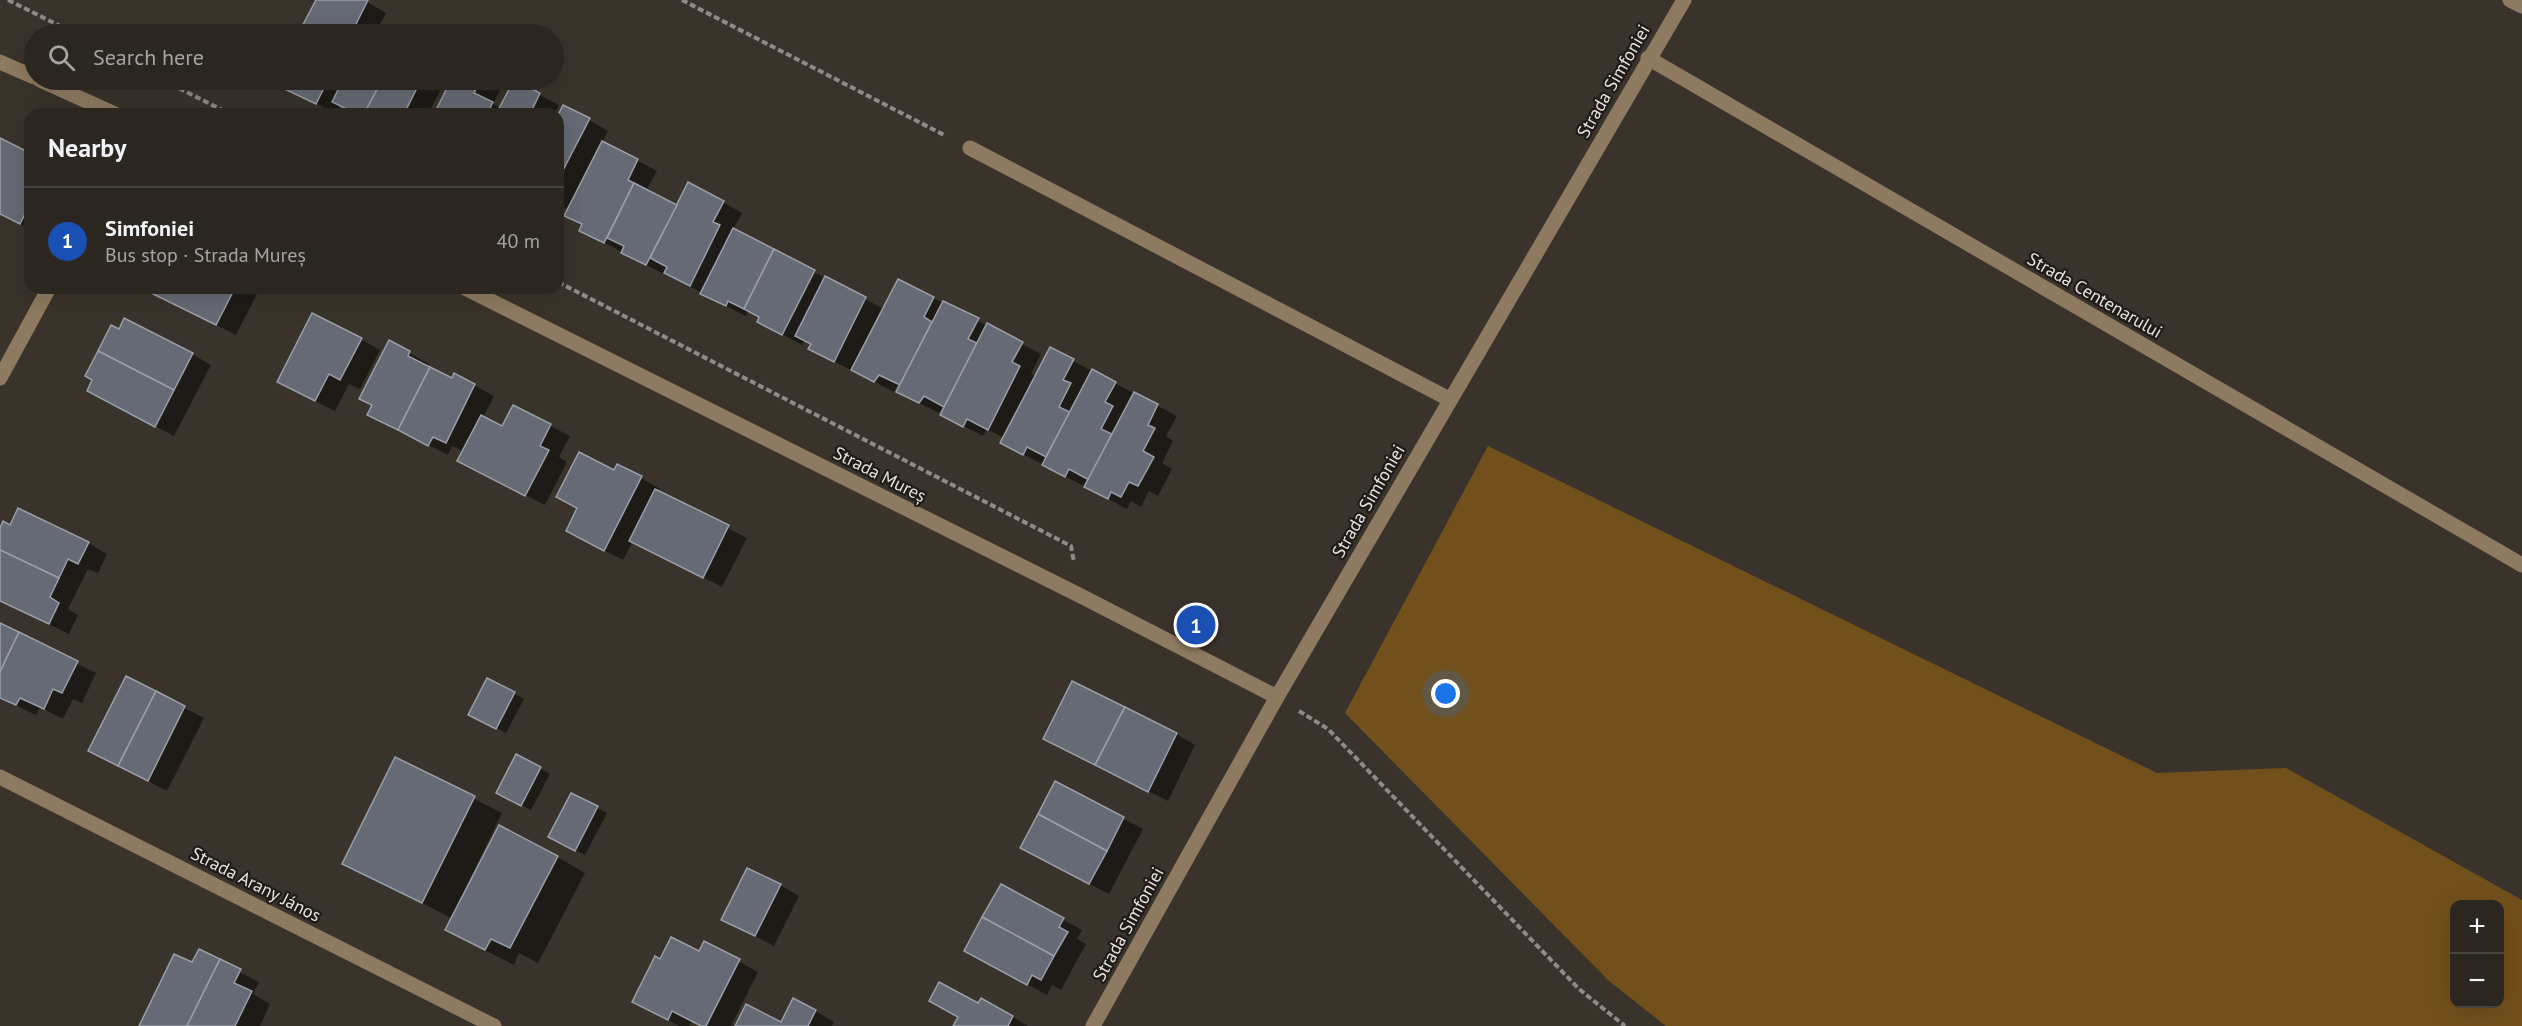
<!DOCTYPE html>
<meta charset="utf-8">
<style>
body{margin:0;font-family:"PT Sans",sans-serif;background:#332e29;color:#f1f3f6}
.controls{position:absolute;right:18px;bottom:18px;display:grid;overflow:hidden;border-radius:12px;box-shadow:0 6px 24px #0002}
.controls button{width:54px;height:54px;display:grid;place-items:center;padding:0;border:0;border-bottom:2px solid #47433e;background:#2b2620;color:#f1f3f6;font:30px sans-serif}
.you{position:absolute;left:1446px;top:694px;width:21px;height:21px;margin:-15px;border:4px solid #fff;border-radius:50%;background:#1a73e8;box-shadow:0 0 0 9px #1a73e833}
.badge{display:grid;place-items:center;width:39px;height:39px;border-radius:50%;background:#bca0f2;color:#fff;font-size:20px;font-weight:700}
.pin{position:absolute;translate:-50% -50%;border:3px solid #fff;box-shadow:0 2px 6px #0006}
.list{margin:0;padding:0;list-style:none}
h2{display:flex;justify-content:space-between;align-items:center;height:78px;margin:0;padding:0 24px;font-size:26px}
h2 small{font-size:20px;font-weight:400;color:#a6a5a5}
.list li{display:grid;grid-template-columns:39px 1fr auto;gap:18px;align-items:center;box-sizing:border-box;height:108px;padding:0 24px;border-top:2px solid #47433e}
.list b{display:block;font-size:22px;white-space:nowrap}
.list p{margin:0;font-size:20px;white-space:nowrap;color:#a6a5a5}
.list em{font-size:20px;font-style:normal;color:#a6a5a5}
.icon{flex:none;width:33px;height:33px;fill:none;stroke:currentColor;stroke-width:2;stroke-linecap:round;stroke-linejoin:round}
.map{position:relative;flex:none;width:2522px;height:1026px;overflow:hidden}
.search{position:absolute;background:#2b2620;box-shadow:0 6px 24px #0002;left:24px;top:24px;width:540px;height:66px;display:flex;align-items:center;gap:15px;box-sizing:border-box;padding:0 21px;border-radius:33px;color:#a6a5a5;font-size:22px}
.panel{position:absolute;background:#2b2620;box-shadow:0 6px 24px #0002;left:24px;top:108px;width:540px;height:186px;border-radius:18px}
.map>svg:first-child{display:block}
.green{fill:#72501c;fill-rule:evenodd}
.shadow{fill:#0007}
.building{fill:#666a74;stroke:#9a9fa9;stroke-width:1.5}
.lines{fill:none;stroke-linecap:round;stroke-linejoin:round}
.path{stroke:#908b85;stroke-width:4;stroke-dasharray:6 3;stroke-linecap:butt}
.minor{stroke:#8e7a60;stroke-width:15}
.labels{text-anchor:middle;dominant-baseline:central;stroke-width:4.5;stroke-linejoin:round;paint-order:stroke}
.street-label{font-size:18px;fill:#e8e4df;stroke:#1e1b18}
</style>
<div class="map">
<svg width="2522" height="1026" viewBox="0 0 2522 1026">
<rect width="100%" height="100%" fill="#39332b"/>
<!-- green -->
<path class="green" d="M1488,446l669,327 129,-5 236,132v126h-856l-57,-45 -264,-268zM2454,904h46v100h-46z"/>
<!-- shadow -->
<g class="shadow">
<path d="M317,0h47l22,13 -10,19 4,2h-80z"/>
<path d="M277,80h169l-18,34h-71l-17,-9 -4,9 -60,-31z"/>
<path d="M453,80h52l-12,24 8,4 13,-26 45,23 -5,9h-119z"/>
<path d="M558,118l31,2 19,11 -6,11 55,29 -11,20 32,16 45,-5 19,11 -9,17 151,79 49,-11 108,56 -10,20 5,3 37,-16 104,55 -11,20 7,5 -11,22 10,6 -14,27 -9,-5 -8,16 -10,-6 -4,8 -106,-56 -17,-15 -17,-9 -4,7 -22,-11 -15,-18 -3,-1 -4,7 -22,-11 -19,-18 -4,8 -84,-43 2,-5 -8,-5 -2,6 -43,-23 2,-5 -13,-6 -2,5 -25,-12 -54,-31 -1,2 -24,-12 -61,-33 2,-5 -17,-10 3,-5 -11,-5z"/>
<path d="M0,140l30,15v74l-30,-15z"/>
<path d="M143,288h117l-24,47z"/>
<path d="M119,331l73,23 19,11 -37,71 -66,-34z"/>
<path d="M361,339l19,11 -20,39 -11,-5 -14,27 -37,-18z"/>
<path d="M390,342l39,22 -2,3 26,13 2,-5 39,21 -11,22 20,10 11,-21 56,29 -11,21 8,5 -22,43 -67,-33 -14,-20 -12,-6 -4,9 -79,-41z"/>
<path d="M614,472l27,6 19,11 -2,3 89,46 -25,49 -89,-46 -10,19 -36,-18z"/>
<path d="M0,531l88,12 19,11 -9,19 -10,-4 -20,40 10,6 -9,19 -69,-33z"/>
<path d="M0,625l96,48 -14,30 -9,-4 -10,20 -23,-12 -4,8 -36,-17z"/>
<path d="M126,678l78,40 -37,73 -57,-30z"/>
<path d="M488,680l36,19 -18,34 -27,-14z"/>
<path d="M1176,734l19,11 -27,56 -104,-52z"/>
<path d="M396,759l106,54 -37,76 2,1 90,-33 28,16 -47,90 -19,-10 -5,12 -39,-20 -28,-16 6,-10 -109,-56z"/>
<path d="M540,768l10,6 -19,36 -33,-17z"/>
<path d="M1056,783l87,46 -34,65 -68,-35z"/>
<path d="M572,795l35,18 -22,42 -25,-13z"/>
<path d="M780,885l19,11 -25,50 -51,-27z"/>
<path d="M1002,886l80,44 -5,9 9,5 -25,46 -9,-5 -5,10 -62,-34z"/>
<path d="M704,943l54,29 -27,54h-30l-9,-5 -3,5h-10l-45,-24 26,-41 39,-8z"/>
<path d="M199,951l60,31 -6,12 17,10 -10,22h-119l52,-62z"/>
<path d="M982,1000l31,17 15,9h-74z"/>
<path d="M815,1011l19,11 -2,4h-95l45,-2z"/>
</g>
<!-- building -->
<g class="building">
<path d="M316,0h52l-17,34h-53z"/>
<path d="M369,27l15,7h-18z"/>
<path d="M276,80h52l-12,24 -42,-20z"/>
<path d="M343,80h39l-18,34h-7l-25,-12z"/>
<path d="M382,80h39l-17,34h-40z"/>
<path d="M451,80h30l-7,13 19,9 -6,12h-53z"/>
<path d="M514,80l26,13 -10,21h-34z"/>
<path d="M563,105l27,13 -32,62v-65z"/>
<path d="M0,138l30,15v51l-10,20 -20,-10z"/>
<path d="M602,141l36,18 -10,21 6,3 -30,60 -25,-12 3,-7 -18,-8z"/>
<path d="M688,182l36,19 -11,21 7,3 -30,61 -26,-13 3,-6 -17,-9z"/>
<path d="M634,183l43,22 -31,60 -25,-12 3,-7 -17,-8z"/>
<path d="M733,228l41,21 -30,60 -16,-8 -2,5 -26,-12z"/>
<path d="M774,249l41,21 -33,65 -25,-13 2,-5 -15,-8z"/>
<path d="M825,276l41,21 -32,65 -26,-13 3,-5 -16,-8z"/>
<path d="M898,279l36,18 -10,20 8,5 -32,63 -21,-10 -5,7 -23,-12z"/>
<path d="M141,288h94l-19,37z"/>
<path d="M943,301l36,17 -11,21 9,4 -33,64 -20,-11 -5,7 -23,-11z"/>
<path d="M312,313l50,25 -22,42 -11,-6 -14,27 -38,-19z"/>
<path d="M124,318l69,35 -19,37 -76,-39 13,-26 8,4z"/>
<path d="M987,323l36,19 -11,20 8,4 -32,64 -21,-11 -4,8 -23,-12z"/>
<path d="M389,340l21,11 -2,5 22,11 -32,63 -31,-15 5,-10 -13,-6z"/>
<path d="M1050,347l24,12 -11,21 8,3 -12,24 11,5 -24,45 -19,-10 -4,8 -23,-12z"/>
<path d="M98,351l76,39 -19,37 -68,-36 5,-11 -7,-4z"/>
<path d="M430,367l22,11 2,-5 21,11 -29,59 -13,-6 -5,9 -30,-16z"/>
<path d="M1092,369l24,13 -11,20 8,4 -12,23 11,5 -23,46 -20,-11 -4,8 -23,-12z"/>
<path d="M1134,392l24,12 -10,21 7,3 -12,23 11,6 -16,29 -9,-4 -8,15 -10,-5 -3,7 -24,-12z"/>
<path d="M513,405l38,19 -11,22 9,4 -24,46 -68,-35 24,-46 21,11z"/>
<path d="M579,452l35,18 3,-6 25,12 -38,75 -38,-20 11,-23 -21,-11z"/>
<path d="M655,489l74,36 -26,53 -74,-37z"/>
<path d="M18,508l71,34 -11,22 -10,-5 -9,19 -59,-28v-22l3,-7 7,4z"/>
<path d="M0,550l59,28 -9,19 9,6 -10,21 -49,-23z"/>
<path d="M0,623l19,9 -19,40z"/>
<path d="M19,632l59,29 -16,32 -9,-4 -9,20 -24,-11 -4,7 -16,-7v-26z"/>
<path d="M126,676l30,15 -38,75 -30,-15z"/>
<path d="M487,678l28,14 -19,37 -28,-14z"/>
<path d="M1072,681l53,26 -30,58 -52,-26z"/>
<path d="M156,691l29,15 -37,75 -30,-15z"/>
<path d="M1125,707l52,26 -29,59 -53,-27z"/>
<path d="M516,754l25,13 -20,39 -25,-13z"/>
<path d="M395,757l80,39 -53,107 -80,-39z"/>
<path d="M1055,781l69,36 -17,34 -69,-37z"/>
<path d="M571,793l27,13 -23,45 -27,-14z"/>
<path d="M1038,814l69,37 -18,33 -69,-36z"/>
<path d="M499,825l59,31 -48,92 -19,-9 -6,11 -40,-20z"/>
<path d="M747,868l34,16 -26,52 -34,-16z"/>
<path d="M1001,884l63,34 -5,9 9,5 -14,24 -72,-39z"/>
<path d="M982,917l72,39 -13,24 -9,-5 -5,10 -63,-34z"/>
<path d="M671,937l28,14 5,-10 36,18 -34,67h-5l-29,-15 -4,9 -36,-18 23,-46 5,3z"/>
<path d="M199,949l21,10 -33,67h-48l35,-72 18,8z"/>
<path d="M220,959l21,10 -7,14 18,8 -17,35h-48z"/>
<path d="M939,982l39,21 3,-5 32,18 -5,10h-55l5,-9 -29,-16z"/>
<path d="M793,998l23,12 -8,16h-73l11,-22 35,18z"/>
</g>
<g class="lines">
<!-- path -->
<g class="path">
<path d="M8,0l68,34"/>
<path d="M682,0l264,136"/>
<path d="M163,80l67,34"/>
<path d="M558,282l513,264 3,16"/>
<path d="M1299,711l29,18 251,260 46,37"/>
</g>
<!-- minor -->
<g class="minor">
<path d="M2510,0l12,6"/>
<path d="M1648,58l874,507"/>
<path d="M0,62l34,15"/>
<path d="M40,80l75,34"/>
<path d="M970,148l479,251"/>
<path d="M465,288l614,307 198,102"/>
<path d="M0,378l49,-90"/>
<path d="M0,777l494,249"/>
<path d="M1093,1026l184,-329 407,-697"/>
</g>
</g>
<g class="labels">
<!-- street labels -->
<g class="street-label">
<text transform="translate(1613 81) rotate(-60)">Strada Simfoniei</text>
<text transform="translate(2095 295) rotate(30)">Strada Centenarului</text>
<text transform="translate(880 474) rotate(27)">Strada Mureș</text>
<text transform="translate(1368 501) rotate(-60)">Strada Simfoniei</text>
<text transform="translate(256 884) rotate(27)">Strada Arany János</text>
<text transform="translate(1128 924) rotate(-61)">Strada Simfoniei</text>
</g>
</g>
</svg>
<div class="controls">
<button>+</button>
<button>−</button>
</div>
<div class="you"></div>
<div class="pin badge" style="left:1196px;top:625px;background:#1a4fb4">1</div>
<div class="search"><svg class="icon" aria-label="search" viewBox="0 0 24 24"><circle cx="10" cy="10" r="6"/><path d="M15 15l6 6"/></svg>Search here</div>
<section class="panel">
<h2>Nearby<small></small></h2>
<ul class="list">
<li><span class="badge" style="background:#1a4fb4">1</span><div><b>Simfoniei</b><p>Bus stop · Strada Mureș</p></div><em>40 m</em></li>
</ul>
</section>
</div>
